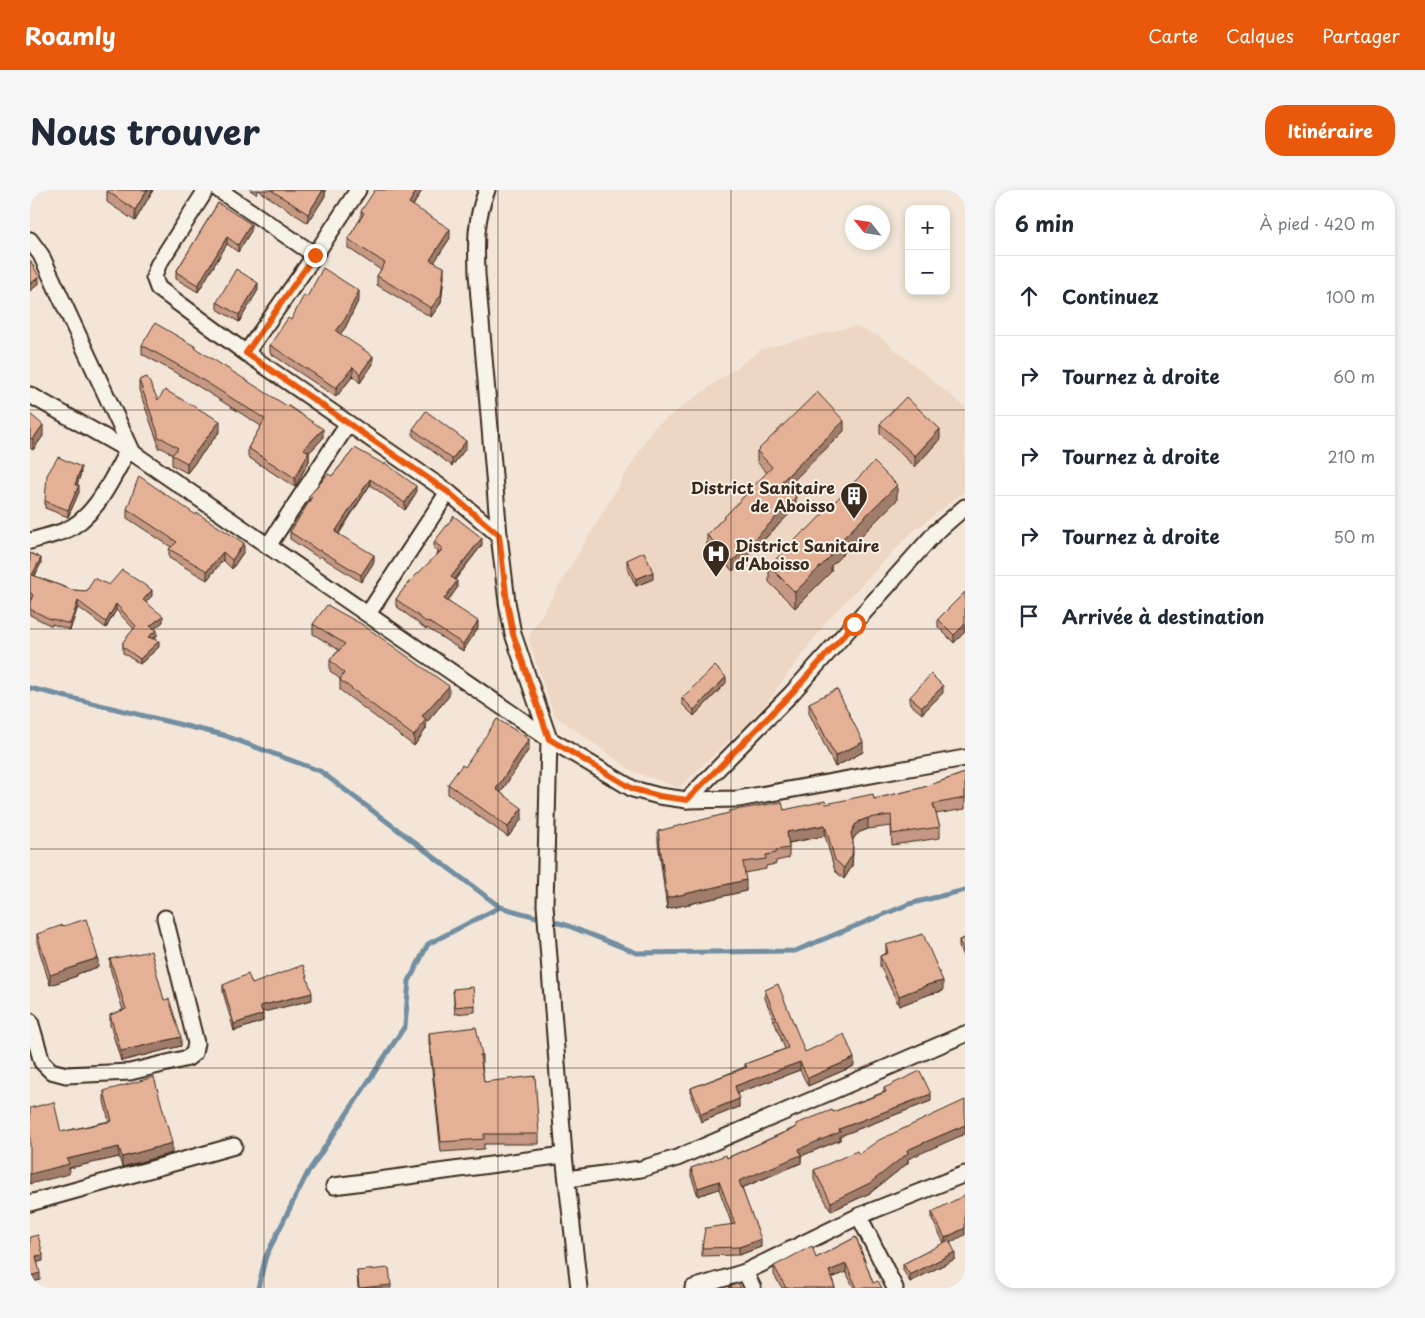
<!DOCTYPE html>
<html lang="fr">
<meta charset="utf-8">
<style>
body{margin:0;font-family:"Playpen Sans",sans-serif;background:#f6f6f7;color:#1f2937}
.controls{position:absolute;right:15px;top:15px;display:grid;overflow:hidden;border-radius:10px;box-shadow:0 2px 8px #0003}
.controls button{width:45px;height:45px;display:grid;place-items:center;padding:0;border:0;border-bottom:1px solid #e0e1e3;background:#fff;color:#1f2937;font:25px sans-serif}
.compass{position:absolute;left:815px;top:15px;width:45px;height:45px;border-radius:50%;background:#fff;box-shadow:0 2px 8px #0003;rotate:300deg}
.stop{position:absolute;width:15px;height:15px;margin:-11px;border:4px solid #ea580c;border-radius:50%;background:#fff}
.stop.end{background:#ea580c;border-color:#fff;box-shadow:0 1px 5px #0008}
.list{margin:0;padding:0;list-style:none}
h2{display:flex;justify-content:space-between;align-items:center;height:65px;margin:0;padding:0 20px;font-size:21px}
h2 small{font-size:16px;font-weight:400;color:#747a83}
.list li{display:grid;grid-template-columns:32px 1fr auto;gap:15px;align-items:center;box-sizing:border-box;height:80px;padding:0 20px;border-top:1px solid #e0e1e3}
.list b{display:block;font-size:19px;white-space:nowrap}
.list em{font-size:16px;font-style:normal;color:#747a83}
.icon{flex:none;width:28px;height:28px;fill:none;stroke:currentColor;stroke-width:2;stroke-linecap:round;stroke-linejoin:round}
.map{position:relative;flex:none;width:935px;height:1098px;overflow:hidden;border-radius:20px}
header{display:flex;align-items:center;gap:30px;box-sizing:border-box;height:70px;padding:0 25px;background:#ea580c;color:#fff}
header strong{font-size:24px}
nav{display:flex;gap:28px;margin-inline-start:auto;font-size:18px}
.intro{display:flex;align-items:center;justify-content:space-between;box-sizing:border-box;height:120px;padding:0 30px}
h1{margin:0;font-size:35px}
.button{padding:12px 22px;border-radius:20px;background:#ea580c;color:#fff;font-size:18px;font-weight:700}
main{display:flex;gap:30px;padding:0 30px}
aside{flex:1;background:#fff;border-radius:20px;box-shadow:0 2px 8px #0003}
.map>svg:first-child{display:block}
.built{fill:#eed6c4}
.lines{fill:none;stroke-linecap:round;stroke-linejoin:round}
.stream{stroke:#738ea1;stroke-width:5}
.street-casing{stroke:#3b2a1e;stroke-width:19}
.street{stroke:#f7f3e8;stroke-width:15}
.wall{fill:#c49882;stroke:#3b2a1e}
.shaded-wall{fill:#a07c6a;stroke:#3b2a1e}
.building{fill:#e4b197;stroke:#3b2a1e}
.route{stroke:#ea580c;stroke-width:6}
.grid{fill:none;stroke:#3b2a1e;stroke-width:1;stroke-opacity:0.55}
.labels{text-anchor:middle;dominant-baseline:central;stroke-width:4;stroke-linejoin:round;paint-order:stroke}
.poi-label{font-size:16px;font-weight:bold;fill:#3b2a1e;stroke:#f7f3e8;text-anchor:end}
</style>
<header>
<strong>Roamly</strong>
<nav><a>Carte</a><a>Calques</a><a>Partager</a></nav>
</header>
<div class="intro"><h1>Nous trouver</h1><a class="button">Itinéraire</a></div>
<main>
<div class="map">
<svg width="935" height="1098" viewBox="0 0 935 1098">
<rect width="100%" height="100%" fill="#f3e6d8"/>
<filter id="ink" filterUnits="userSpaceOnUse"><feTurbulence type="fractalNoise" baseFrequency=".02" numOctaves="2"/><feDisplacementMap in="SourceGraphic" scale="10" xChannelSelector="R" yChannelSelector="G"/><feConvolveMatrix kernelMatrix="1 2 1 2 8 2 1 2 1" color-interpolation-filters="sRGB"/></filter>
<g filter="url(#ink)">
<!-- built -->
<path class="built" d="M824,136l26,11 85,70v84l-56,44 -82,86 -64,87 -84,80 -45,-16 -80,-57 -26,-77 125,-210 109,-79z"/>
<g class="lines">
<!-- stream -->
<g class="stream">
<path d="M0,498l193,47 97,36 180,136 66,18 71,28 158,-2 114,-47 56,-14"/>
<path d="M228,1098l8,-32 41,-82 98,-148 4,-45 19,-37 72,-37"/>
</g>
<defs>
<g id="street">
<path d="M176,0l-48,75 -4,12 4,11 88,65 202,139 51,43"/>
<path d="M189,0l96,65"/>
<path d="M457,0c-12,29 -11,54 -10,84l22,261 8,67 6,32 36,105 -4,166 19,250 15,133"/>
<path d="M0,50l11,15 92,198"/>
<path d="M216,163l69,-98 43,-65"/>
<path d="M0,205l103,58 416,286 84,50 26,7 28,4 51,-1 227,-41"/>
<path d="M0,351c11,-3 23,-6 34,-10 32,-13 48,-53 64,-81"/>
<path d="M238,356l80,-122"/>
<path d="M338,424l80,-122"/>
<path d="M657,610l104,-106 144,-161 30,-26"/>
<path d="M0,831l12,41 9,9 15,4 64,-3 58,-14 6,-5 2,-10 -31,-125"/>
<path d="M537,989l74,-10 36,-11 288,-124"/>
<path d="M304,996l230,-31"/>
<path d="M0,1013l204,-57"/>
<path d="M829,1026l36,72"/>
<path d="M715,1082l8,16"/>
<path d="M663,1098l52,-16 114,-56 106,-42"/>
</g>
</defs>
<!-- street casing -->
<use href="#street" class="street-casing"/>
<!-- street -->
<use href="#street" class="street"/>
</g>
<!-- wall -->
<g class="wall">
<path d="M123,0l-18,31 -28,-19v-11z"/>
<path d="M220,0h75v6l-17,27 -50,-33 -2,4z"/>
<path d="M391,0v2l-8,14 37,32 -16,24 10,14 -3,27 -10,14 -54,-32v-9l4,-6 -33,-22v-9l13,-21v-7z"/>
<path d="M188,13l33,28 -13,21 -11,-8 -29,48 -22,-13v-7z"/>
<path d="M228,100l-19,32 -22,-13v-7z"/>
<path d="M277,107l52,2 -14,29 -5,6 33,30 -13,19 -7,-7 -17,21 -66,-44v-8l21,-25z"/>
<path d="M112,155l54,4 127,89 -14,15v8l-14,26 -47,-30v-9l13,-22 -76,-48 -43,-24z"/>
<path d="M109,190l19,20 62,31 -33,42 -15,-8v-11l-10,-6h-4v-5l-19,-53z"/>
<path d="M0,224l13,22 -10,14 -3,-2z"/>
<path d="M850,234l60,15 -25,28 -35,-33z"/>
<path d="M383,239l53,19 -14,18 -39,-30z"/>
<path d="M814,241l-58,56 10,20 -63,64 -26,-25v-11l60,-62 -10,-11v-11z"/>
<path d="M325,258l61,45 -11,17 -35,-25 -31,49 35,28 -13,20 -41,-26 -1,2 -29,-19v-7l19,-30v-6l23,-20z"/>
<path d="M51,283l-4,12 2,7 -11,25 -23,-9v-7z"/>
<path d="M867,310l-66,66v6l-36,36 -26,-26v-16l37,-35z"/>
<path d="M97,319l117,42 -12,18 -9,-9 -16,20 -38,-22v-9l2,-2 -44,-29z"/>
<path d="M404,352l48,3 -27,35 2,8 -9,13 30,27 -15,23 -36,-23 -1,1 -30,-23v-7l43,-47 -5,-3z"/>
<path d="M0,363l11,10 -6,13 37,14 15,1 22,-6 43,11 -6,6 17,20 -9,6 3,8 -4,3 6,8 -19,17 -17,-11v-11l11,-13 -18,-19 -10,18 -28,-21 -8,23 -18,-6v2l-22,-11v-13l1,-3 -1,-1z"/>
<path d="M597,370l26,19 -17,7 -9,-19z"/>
<path d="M935,402l-11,51 -16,-16v-8z"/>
<path d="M283,434l136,72 -23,27v6l-12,17 -74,-56v-11l-10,-8v-11l9,-10 -26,-16z"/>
<path d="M696,493l-32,33 -12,-12v-6z"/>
<path d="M913,503l-21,21 -12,-10v-7z"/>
<path d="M779,513l54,49 -28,15 -26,-54z"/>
<path d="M499,559l-29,44 22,26 -14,18 -60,-43v-10l17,-17z"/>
<path d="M935,583v36l-29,5 4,13v11l-48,7 -1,-19 -23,3 -8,3 -5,4 -3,4 1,13 -1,13 -8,13 -9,-8 -10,-35 -36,7v15l-13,3v3l-10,2v3l-22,4 2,18 -79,18 -9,-67v-11l126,-21 90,-11 47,-11z"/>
<path d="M7,744l61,33 -21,7v2l-27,9 -13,-42z"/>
<path d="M935,748v23l-6,-14v-7z"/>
<path d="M856,755l57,46 -13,3 -31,12 -19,-40v-10l6,-3z"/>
<path d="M80,769l54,41 17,46 -60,15 -11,-36v-10l13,-5 -13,-42z"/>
<path d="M222,794l60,16 -50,12 1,9 -29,10 -11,-39v-7z"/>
<path d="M423,799l22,16v7l-20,2z"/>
<path d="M735,800l40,62 49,14 -46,20 -8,-16 -63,23 2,14 -38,15 -10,-26v-8l54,-21v-3l40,-15 -20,-51z"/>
<path d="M399,843l53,22v10l2,17 55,52v10h-55v5l-43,3 -12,-109z"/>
<path d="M854,898l47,13 -91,35v4l-39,16v7l-59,25 19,59 -22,8 -37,1v-8l30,-23 -13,-36 -21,7 -7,-20v-8l36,-10 69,-31v-3l37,-12 51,-20z"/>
<path d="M74,901l68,62 -50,14 -3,-10 -50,11v6l-8,-42 48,-11 -5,-20z"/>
<path d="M829,964l49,5v4l-38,30 -39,18 -17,-31v-10z"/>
<path d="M902,1022l18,30 5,17 -45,23 -7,-12v-6l41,-21 -12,-24z"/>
<path d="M826,1047l17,46 9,5h-28l-8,-16 -14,6 3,10h-53l-8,-13v-9l42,-8z"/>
<path d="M327,1081l34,14v3h-33z"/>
</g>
<!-- shaded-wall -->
<g class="shaded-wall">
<path d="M117,0h6l-18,31v-11z"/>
<path d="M293,0h2v6l-17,27v-9z"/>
<path d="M387,0h4v2l-12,20v-9z"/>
<path d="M221,34v7l-13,21v-7z"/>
<path d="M420,39v9l-20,31v-9z"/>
<path d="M197,47v7l-29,48v-7z"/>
<path d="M414,77v9l-3,27 -10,14v-9z"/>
<path d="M9,87v7l-9,7v-7z"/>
<path d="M228,93v7l-19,32v-7z"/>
<path d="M329,101v8l-14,29 -9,12v-9z"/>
<path d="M343,166v8l-13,19v-9z"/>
<path d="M323,177v9l-17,21v-9z"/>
<path d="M190,231v10l-33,42v-10z"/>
<path d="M814,231v10l-63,62v-11z"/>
<path d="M13,235v11l-10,14v-11z"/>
<path d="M293,239v9l-14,15v8l-14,26v-9l9,-29z"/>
<path d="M910,239v10l-25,28v-11z"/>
<path d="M436,251v7l-14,18v-7z"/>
<path d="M51,277v6l-6,18v-6z"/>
<path d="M340,289v6l-35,53v-6z"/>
<path d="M49,295v7l-11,25v-7z"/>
<path d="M867,295v15l-66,66v6l-36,36v-16l33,-39z"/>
<path d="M386,296v7l-11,17v-7z"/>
<path d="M766,307v10l-63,64v-10z"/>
<path d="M452,348v7l-31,39v-7z"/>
<path d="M214,353v8l-12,18v-9z"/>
<path d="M193,362v8l-16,20v-9z"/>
<path d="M344,365v7l-13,20v-7z"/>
<path d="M11,368v5l-9,17v-5z"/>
<path d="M623,382v7l-17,7v-7z"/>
<path d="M427,391v7l-13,18v-7z"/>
<path d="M122,400v6l-9,9v-5z"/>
<path d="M48,411v6l-8,23v-6z"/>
<path d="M86,414v6l-10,18v-6z"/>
<path d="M133,426v6l-13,10v-6z"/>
<path d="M448,431v7l-15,23v-7z"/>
<path d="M935,434v8l-11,11v-8z"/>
<path d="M127,440v6l-9,6v-5z"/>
<path d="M129,451v6l-19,17v-5z"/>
<path d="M696,487v6l-32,33v-6z"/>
<path d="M419,496v10l-23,27v6l-12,17v-10l8,-20z"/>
<path d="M913,496v7l-21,21v-7z"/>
<path d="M499,549v10l-33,51v-11z"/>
<path d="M833,552v10l-28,15v-11z"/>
<path d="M492,618v11l-14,18v-10z"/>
<path d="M838,628v11l-8,3 -5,4 -4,8v-11l4,-8 5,-4z"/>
<path d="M795,635v11l-38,7v-11z"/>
<path d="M823,652l-1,24 -8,13v-11z"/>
<path d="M716,690v11l-79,18v-11z"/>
<path d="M68,768v9l-21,7v2l-27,9v-10l26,-10z"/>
<path d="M913,791v10l-13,3 -31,12v-10l31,-12z"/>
<path d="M282,803v7l-52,13v-7z"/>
<path d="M233,824v7l-29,10v-7z"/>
<path d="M151,847v9l-60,15v-10z"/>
<path d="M824,868v8l-46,20v-8z"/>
<path d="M770,872v8l-65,24v-8z"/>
<path d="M901,904v7l-91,35v4l-39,16v7l-62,26v-8l60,-32 40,-20z"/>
<path d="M709,909v8l-38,15v-8z"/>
<path d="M935,935v9l-57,25v4l-38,30 -39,18v-9l76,-52z"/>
<path d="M142,953v10l-50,14v-10z"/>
<path d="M89,957v10l-50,11v6l-39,10v-10l37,-15z"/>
<path d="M689,991v8l-21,7v-8z"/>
<path d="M935,1038v7l-20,10v-7z"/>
<path d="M731,1049v8l-22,8v-8z"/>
<path d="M925,1062v7l-45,23v-7z"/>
<path d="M13,1065v6l-7,2v-7z"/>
<path d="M816,1074v8l-17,7v-8z"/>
<path d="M10,1083v7l-10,3v-7z"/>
</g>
<!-- building -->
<g class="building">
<path d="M78,0h39l-12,20 -28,-19z"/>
<path d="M241,0h52l-15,24z"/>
<path d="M345,0h42l-8,13 41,26 -20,31 14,7 -3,28 -10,13 -54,-32 8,-13 -37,-24 16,-26 -3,-2z"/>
<path d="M188,13l33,21 -13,21 -11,-8 -29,48 -22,-13z"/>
<path d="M0,70l9,17 -9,7z"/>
<path d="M293,78l36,23 -14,28 -9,12 37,25 -13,18 -7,-7 -17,21 -66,-43 18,-27 3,2 13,-25 3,2z"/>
<path d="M206,79l22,14 -19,32 -22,-13z"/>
<path d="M125,133l41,24 -1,1 92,58v-1l36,24 -19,20 5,3 -14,26 -47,-30 17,-29 -80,-50 -43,-24z"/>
<path d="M117,187l11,23 7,-10 55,31 -33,42 -15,-8 6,-7 -16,-10h-4v-5l-19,-53z"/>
<path d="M787,202l27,29 -63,61 15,15 -63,64 -26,-26 65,-68 -15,-16z"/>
<path d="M876,207l34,32 -25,27 -35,-32z"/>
<path d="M396,221l40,30 -14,18 -39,-30z"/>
<path d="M0,224l13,11 -10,14 -3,-1z"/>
<path d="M325,258l30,17v-2l31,23 -11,17 -35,-24 -35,53 39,23 -13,20 -41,-25 -1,1 -29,-19 22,-35 -3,-1 19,-22 4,2z"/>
<path d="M28,267l23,10 -6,18h4l-11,25 -23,-9 2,-26z"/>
<path d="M844,272l23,23 -69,68 3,3 -36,36 -26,-26 36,-36 1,1z"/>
<path d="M109,286l57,39 1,-2 47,30 -12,17 -9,-8 -16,19 -38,-22 8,-7 -50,-33z"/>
<path d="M424,326l28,22 -31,39 6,4 -13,18 34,22 -15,23 -36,-23 -1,1 -30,-23 12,-16 35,-34 -9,-7z"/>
<path d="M614,362l9,20 -17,7 -9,-19z"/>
<path d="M0,363l11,5 -9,17 40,15 15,1 7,-13 15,7 13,-15 30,20 -9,10 20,16 -13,10 7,4 -9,7 11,4 -19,18 -17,-12v-5l13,-16 -20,-22 -10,18 -28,-21 -8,23 -18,-5v1l-22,-11v-7l3,-7 -3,-3z"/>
<path d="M935,402v32l-11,11 -16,-16z"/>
<path d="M297,415l36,20 86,61 -27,30 4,3 -12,17 -74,-56 4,-7 -14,-13 15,-16 -32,-20z"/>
<path d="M685,476l11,11 -32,33 -12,-12z"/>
<path d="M901,484l12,12 -21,21 -12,-10z"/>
<path d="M807,499l26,53 -28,14 -26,-53z"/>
<path d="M467,529l32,20 -33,50 26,19 -14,19 -60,-43 14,-19 3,2z"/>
<path d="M935,583v25l-32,6 7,23 -48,7 -1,-19 -23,3 -8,3 -5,4 -4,8 2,9 -1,13 -8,13 -9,-8 -10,-35 -38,7 2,16 -13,2v3l-10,2v4l-23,3 3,18 -79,18 -9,-67 71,-18v-2l53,-9 2,8 41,-9 1,3 47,-10 1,5 47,-11z"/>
<path d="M56,729l12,39 -22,7 1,1 -27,9 -13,-41 26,-9 1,1z"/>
<path d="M893,744l20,47 -13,3 -31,12 -19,-40 8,-3 -2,-8z"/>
<path d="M935,748v17l-6,-15z"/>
<path d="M121,761l13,49 5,-1 12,38 -60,14 -11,-36 16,-6 -16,-50z"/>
<path d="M273,775l9,28 -52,13 3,8 -29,10 -11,-39 25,-11 4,10z"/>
<path d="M748,794l27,68 39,-18 10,24 -46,20 -8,-16 -65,24 4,13 -38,15 -10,-26 56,-21 -2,-3 43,-16 -23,-58z"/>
<path d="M443,797l2,18 -20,2 -2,-18z"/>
<path d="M446,837l6,28h-2l4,27 51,-6 4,58h-55v5l-43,3 -12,-109z"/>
<path d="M890,881l11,23 -92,35 1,3 -41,17 2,6 -62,26 22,58 -22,8 -37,1 3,-20 30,-4 -16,-43 -21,7 -7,-20 35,-13 1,3 70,-31 -1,-3 36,-14 1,2 53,-20 -2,-4z"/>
<path d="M124,887l18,66 -50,14 -3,-10 -52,12 2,5 -39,10v-66l24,-6 7,30 51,-11 -8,-30z"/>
<path d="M935,910v25l-58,25 1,3 -38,30 -39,19 -17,-32 43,-19 2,3 20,-14z"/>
<path d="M935,1005v33l-20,10 -13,-26z"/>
<path d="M8,1045l5,20 -7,1 4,17 -10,3v-39z"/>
<path d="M826,1047l17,46 5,-2 4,7h-25l-11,-24 -17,7 6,17h-49l-12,-22 38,-20 4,12z"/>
<path d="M919,1050l6,12 -45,23 -7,-11z"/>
<path d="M359,1078l2,17 -32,3 -2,-17z"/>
<path d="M935,1091v7h-13z"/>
<path d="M708,1093l3,5h-13z"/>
</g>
</g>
<g class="lines" filter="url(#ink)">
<!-- route -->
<path class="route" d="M285,65l-69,98 202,139 51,43 8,67 6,32 36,105 84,50 26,7 28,4 104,-106 63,-70"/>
</g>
<!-- grid -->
<path class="grid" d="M234,0v1098M468,0v1098M701,0v1098M0,220h935M0,439h935M0,659h935M0,878h935"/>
<!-- icons -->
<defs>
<symbol id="building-pin" viewBox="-11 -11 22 30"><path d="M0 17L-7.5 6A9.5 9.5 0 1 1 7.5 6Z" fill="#3b2a1e" stroke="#f7f3e8"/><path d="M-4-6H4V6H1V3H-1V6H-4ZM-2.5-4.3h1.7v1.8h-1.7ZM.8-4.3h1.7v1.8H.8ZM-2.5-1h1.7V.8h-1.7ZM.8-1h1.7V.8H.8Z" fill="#fff"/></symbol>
<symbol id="hospital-pin" viewBox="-11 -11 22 30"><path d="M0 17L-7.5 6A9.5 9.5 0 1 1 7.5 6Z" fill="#3b2a1e" stroke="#f7f3e8"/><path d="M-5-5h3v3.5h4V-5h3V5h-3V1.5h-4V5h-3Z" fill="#fff"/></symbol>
</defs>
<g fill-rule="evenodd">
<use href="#building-pin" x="808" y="290" width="32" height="43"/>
<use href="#hospital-pin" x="670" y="348" width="32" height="43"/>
</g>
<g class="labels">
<!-- poi labels -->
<g class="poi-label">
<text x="805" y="297">District Sanitaire<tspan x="805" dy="18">de Aboisso</tspan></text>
<text x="705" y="355" text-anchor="start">District Sanitaire<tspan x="705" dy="18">d'Aboisso</tspan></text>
</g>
</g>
</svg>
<div class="controls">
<button>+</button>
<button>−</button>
</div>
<svg class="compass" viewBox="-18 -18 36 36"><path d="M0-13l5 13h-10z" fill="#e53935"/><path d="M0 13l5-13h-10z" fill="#747a83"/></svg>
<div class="stop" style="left:824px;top:434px"></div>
<div class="stop end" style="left:285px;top:65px"></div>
</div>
<aside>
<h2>6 min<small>À pied · 420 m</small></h2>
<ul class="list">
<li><svg class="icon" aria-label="ahead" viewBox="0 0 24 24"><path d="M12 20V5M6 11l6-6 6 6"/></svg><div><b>Continuez</b></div><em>100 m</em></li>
<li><svg class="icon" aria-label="right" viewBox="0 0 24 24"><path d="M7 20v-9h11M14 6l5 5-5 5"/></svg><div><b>Tournez à droite</b></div><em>60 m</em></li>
<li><svg class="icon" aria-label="right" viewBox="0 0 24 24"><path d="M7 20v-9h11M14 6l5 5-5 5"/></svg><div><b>Tournez à droite</b></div><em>210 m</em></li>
<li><svg class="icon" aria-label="right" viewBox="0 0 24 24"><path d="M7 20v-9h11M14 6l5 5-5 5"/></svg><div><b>Tournez à droite</b></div><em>50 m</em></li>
<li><svg class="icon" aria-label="arrive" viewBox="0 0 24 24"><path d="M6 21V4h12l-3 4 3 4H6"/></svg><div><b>Arrivée à destination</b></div></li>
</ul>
</aside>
</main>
